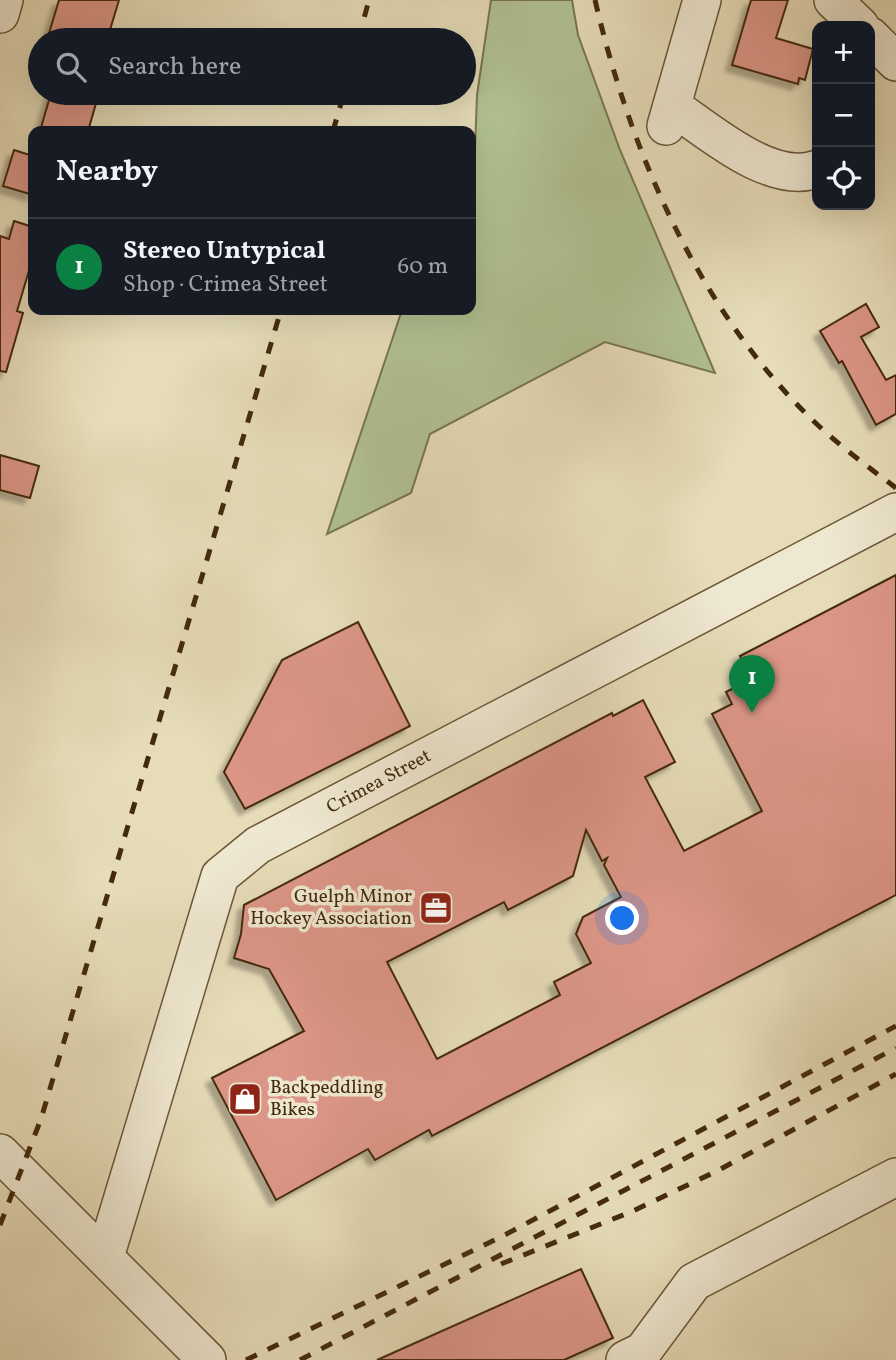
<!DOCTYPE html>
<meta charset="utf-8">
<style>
body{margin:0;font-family:Vollkorn,serif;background:#20242c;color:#f1f3f6}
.controls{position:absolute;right:21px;top:21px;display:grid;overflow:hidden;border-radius:14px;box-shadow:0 7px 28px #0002}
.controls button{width:63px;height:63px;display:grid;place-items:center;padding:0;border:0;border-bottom:2px solid #363941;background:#171b24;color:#f1f3f6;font:35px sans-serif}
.you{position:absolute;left:623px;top:919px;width:24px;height:24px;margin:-18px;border:5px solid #fff;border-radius:50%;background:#1a73e8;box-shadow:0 0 0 10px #1a73e833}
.badge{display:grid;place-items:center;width:46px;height:46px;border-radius:50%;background:#0b8043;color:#fff;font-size:23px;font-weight:700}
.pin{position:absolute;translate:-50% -58px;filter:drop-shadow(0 2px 4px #0008)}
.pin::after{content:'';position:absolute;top:37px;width:24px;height:21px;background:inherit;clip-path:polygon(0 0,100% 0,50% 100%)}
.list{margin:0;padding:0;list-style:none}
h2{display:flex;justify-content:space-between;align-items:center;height:91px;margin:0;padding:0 28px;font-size:30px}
h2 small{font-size:23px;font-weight:400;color:#9ea1a6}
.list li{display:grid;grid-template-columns:46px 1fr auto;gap:21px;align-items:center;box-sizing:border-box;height:98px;padding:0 28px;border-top:2px solid #363941}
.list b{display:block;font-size:26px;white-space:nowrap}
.list p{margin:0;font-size:23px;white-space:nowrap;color:#9ea1a6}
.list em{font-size:23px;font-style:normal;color:#9ea1a6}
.icon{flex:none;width:38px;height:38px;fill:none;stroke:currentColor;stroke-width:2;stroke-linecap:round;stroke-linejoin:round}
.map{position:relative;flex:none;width:896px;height:1360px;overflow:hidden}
.search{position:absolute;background:#171b24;box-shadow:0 7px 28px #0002;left:28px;top:28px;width:448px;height:77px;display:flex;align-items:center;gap:18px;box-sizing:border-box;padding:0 24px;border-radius:38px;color:#9ea1a6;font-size:26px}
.panel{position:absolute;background:#171b24;box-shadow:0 7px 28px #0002;left:28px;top:126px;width:448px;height:189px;border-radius:14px}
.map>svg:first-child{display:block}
.green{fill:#b1c192;stroke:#7a764f;stroke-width:2}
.building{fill:#dc9687;stroke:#442a0c;stroke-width:2;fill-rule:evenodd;filter:url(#shadow)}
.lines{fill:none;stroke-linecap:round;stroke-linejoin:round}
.minor-casing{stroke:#6c5637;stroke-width:40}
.minor{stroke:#efe8d1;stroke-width:37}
.rail{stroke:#442a0c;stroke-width:5;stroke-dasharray:12 12;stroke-linecap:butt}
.labels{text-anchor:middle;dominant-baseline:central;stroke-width:7;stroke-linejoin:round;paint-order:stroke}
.street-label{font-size:19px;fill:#442a0c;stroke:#efe8d1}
.poi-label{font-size:19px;fill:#442a0c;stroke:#efe8d1;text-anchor:end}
</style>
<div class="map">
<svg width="896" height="1360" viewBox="0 0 896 1360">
<defs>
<filter id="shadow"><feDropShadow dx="-6" dy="6" stdDeviation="2" flood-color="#0004"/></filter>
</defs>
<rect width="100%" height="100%" fill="#e6dcb8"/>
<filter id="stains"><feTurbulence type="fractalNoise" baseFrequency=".00286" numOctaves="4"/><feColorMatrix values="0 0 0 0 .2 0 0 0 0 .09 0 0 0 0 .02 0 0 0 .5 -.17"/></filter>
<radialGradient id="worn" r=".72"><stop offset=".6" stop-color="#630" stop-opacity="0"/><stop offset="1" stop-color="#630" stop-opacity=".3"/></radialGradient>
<!-- green -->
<path class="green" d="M491,0h81l6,35 42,115 95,223 -110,-31 -175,92 -19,59 -84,41 75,-224h69v-155l4,-6 2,-54z"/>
<!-- building -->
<g class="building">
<path d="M59,0h60l-12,40h-60z"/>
<path d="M751,0h37l-12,38 37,11 -8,31 -6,-2 -1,6 -66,-19z"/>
<path d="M51,93h48l-11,38h-48z"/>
<path d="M14,150l19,6v39l-30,-9z"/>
<path d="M14,221l19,6v30l-16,54 6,2 -17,59 -6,-1v-135l9,3z"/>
<path d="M866,304l13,23 -18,10 25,43 10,-5v39l-20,11 -34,-64 -3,2 -19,-32z"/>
<path d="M0,455l39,11 -9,32 -30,-8z"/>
<path d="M896,575v320l-464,241 -3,-6 -54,30 -7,-11 -92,51 -64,-122 92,-47 -35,-62 -35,-11 7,-24 3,-29 368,-192 1,3 30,-16 32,62 -30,15 39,74 78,-40 -50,-97 20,-10 -6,-12 26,-13 -12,-23zM586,830l16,31 5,-3 -3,7 17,32 -38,20 -7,17 15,29 -37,19 6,13 -123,64 -50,-97 117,-60 4,8 65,-34z"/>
<path d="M358,622l52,104 -165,83 -21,-37 58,-112z"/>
<path d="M581,1269l32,69 -49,22h-187z"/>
</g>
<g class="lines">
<defs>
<g id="minor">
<path d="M833,0l27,26"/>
<path d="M0,14l4,-14"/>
<path d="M870,36l26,26"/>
<path d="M672,106c37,25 99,80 145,63"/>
<path d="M666,126l36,-126"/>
<path d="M0,1153l207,207"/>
<path d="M105,1257l115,-381 38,-31 638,-333"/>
<path d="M625,1360l18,-9 51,-69 202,-105"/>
</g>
</defs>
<!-- minor casing -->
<use href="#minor" class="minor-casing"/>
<!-- minor -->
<use href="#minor" class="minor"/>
<!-- rail -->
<g class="rail">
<path d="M595,0c36,155 107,318 226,428 24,22 50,41 75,60"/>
<path d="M358,40l11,-40"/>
<path d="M333,131l11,-38"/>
<path d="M0,1225l41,-106 240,-809"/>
<path d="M501,1264l132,-53 84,-40 179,-97"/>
<path d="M246,1360l255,-123 395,-211"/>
<path d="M300,1360l596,-312"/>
</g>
</g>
<!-- icons -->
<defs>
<symbol id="office-square" viewBox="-11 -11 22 22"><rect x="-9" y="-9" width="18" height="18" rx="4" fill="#8f2418" stroke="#efe8d1"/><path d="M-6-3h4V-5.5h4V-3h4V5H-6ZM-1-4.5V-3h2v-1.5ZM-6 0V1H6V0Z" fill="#fff"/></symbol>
<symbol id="shop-square" viewBox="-11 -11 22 22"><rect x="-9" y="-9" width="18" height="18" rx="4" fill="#8f2418" stroke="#efe8d1"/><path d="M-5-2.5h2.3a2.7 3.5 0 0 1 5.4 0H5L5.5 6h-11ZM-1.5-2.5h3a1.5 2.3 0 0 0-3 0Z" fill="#fff"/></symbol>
</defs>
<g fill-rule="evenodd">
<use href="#office-square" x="417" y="889" width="38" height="38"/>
<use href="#shop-square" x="226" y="1080" width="38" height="38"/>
</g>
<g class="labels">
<!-- street labels -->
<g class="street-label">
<text transform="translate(379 782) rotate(-28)">Crimea Street</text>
</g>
<!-- poi labels -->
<g class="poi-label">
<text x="412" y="897">Guelph Minor<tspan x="412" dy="22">Hockey Association</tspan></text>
<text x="270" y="1088" text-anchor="start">Backpeddling<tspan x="270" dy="22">Bikes</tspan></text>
</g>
</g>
<rect width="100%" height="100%" filter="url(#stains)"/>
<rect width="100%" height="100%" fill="url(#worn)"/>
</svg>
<div class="controls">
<button>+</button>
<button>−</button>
<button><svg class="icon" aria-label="locate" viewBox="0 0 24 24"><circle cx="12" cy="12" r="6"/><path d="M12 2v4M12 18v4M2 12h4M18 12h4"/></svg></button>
</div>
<div class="you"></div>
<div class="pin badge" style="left:752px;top:713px">1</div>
<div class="search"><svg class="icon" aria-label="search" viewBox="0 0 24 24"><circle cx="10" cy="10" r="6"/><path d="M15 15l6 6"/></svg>Search here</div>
<section class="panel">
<h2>Nearby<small></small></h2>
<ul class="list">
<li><span class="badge">1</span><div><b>Stereo Untypical</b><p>Shop · Crimea Street</p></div><em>60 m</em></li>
</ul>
</section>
</div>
